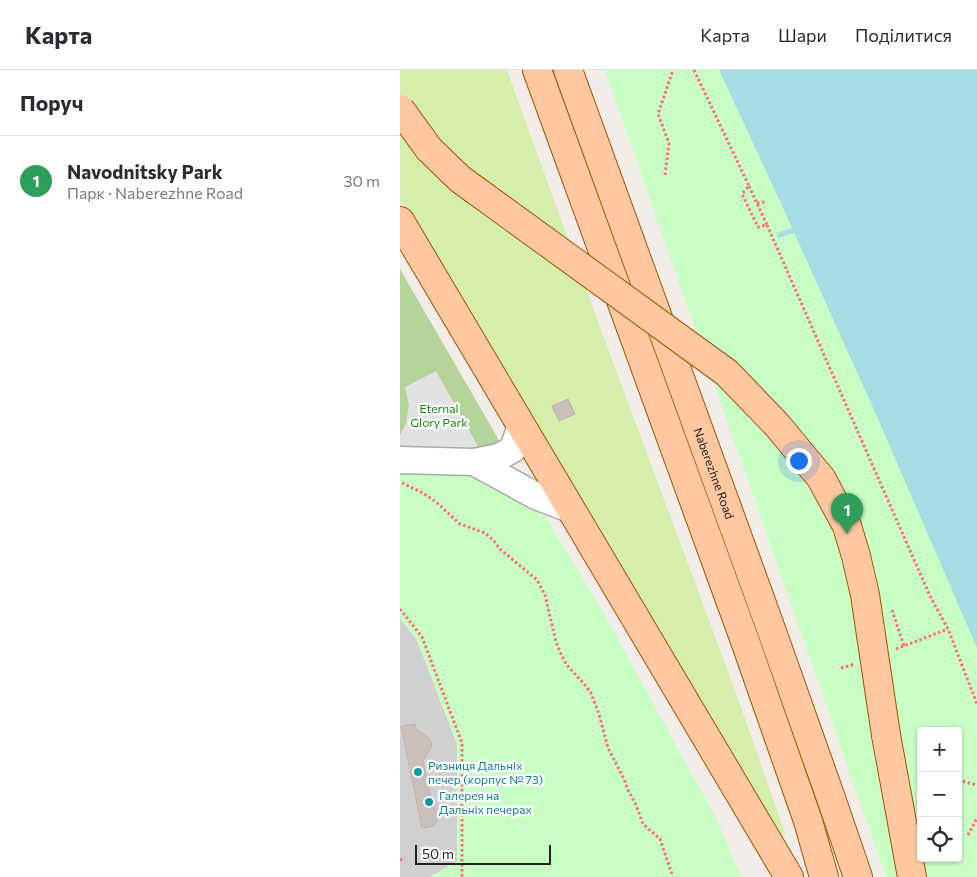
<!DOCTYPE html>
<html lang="uk">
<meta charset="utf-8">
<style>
body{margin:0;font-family:Commissioner,sans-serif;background:#f2f2f3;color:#2b2b33}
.controls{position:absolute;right:15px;bottom:15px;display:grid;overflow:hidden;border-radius:5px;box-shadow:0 1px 4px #0004}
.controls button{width:45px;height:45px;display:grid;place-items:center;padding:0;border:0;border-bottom:1px solid #e1e1e2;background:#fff;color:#2b2b33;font:25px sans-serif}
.scale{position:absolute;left:15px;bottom:12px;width:136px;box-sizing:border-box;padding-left:5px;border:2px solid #222;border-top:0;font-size:14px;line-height:18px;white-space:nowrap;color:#222;-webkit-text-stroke:4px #fff;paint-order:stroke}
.you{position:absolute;left:398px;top:390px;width:18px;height:18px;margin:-12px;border:4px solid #fff;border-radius:50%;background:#1a73e8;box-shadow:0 0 0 8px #1a73e833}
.badge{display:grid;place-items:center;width:32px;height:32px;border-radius:50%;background:#ea580c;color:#fff;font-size:16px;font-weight:700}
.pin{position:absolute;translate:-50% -41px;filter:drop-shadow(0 1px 2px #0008)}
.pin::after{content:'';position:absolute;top:26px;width:18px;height:15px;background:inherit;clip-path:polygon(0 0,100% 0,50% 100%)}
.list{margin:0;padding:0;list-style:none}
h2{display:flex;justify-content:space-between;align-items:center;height:65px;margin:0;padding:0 20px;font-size:21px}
h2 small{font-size:16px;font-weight:400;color:#7c7c81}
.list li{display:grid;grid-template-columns:32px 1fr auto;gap:15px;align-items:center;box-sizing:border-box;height:90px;padding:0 20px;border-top:1px solid #e1e1e2}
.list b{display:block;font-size:19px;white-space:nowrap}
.list p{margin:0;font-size:16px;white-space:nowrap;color:#7c7c81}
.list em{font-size:16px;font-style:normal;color:#7c7c81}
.icon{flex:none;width:28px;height:28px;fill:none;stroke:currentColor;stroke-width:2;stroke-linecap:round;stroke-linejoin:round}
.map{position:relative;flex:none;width:577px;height:807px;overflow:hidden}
header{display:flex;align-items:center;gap:30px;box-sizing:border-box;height:70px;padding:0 25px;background:#fff;border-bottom:1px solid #e1e1e2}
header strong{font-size:24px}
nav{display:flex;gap:28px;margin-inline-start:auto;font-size:18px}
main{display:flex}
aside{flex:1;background:#fff}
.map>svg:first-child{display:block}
.religious{fill:#d0d0d0}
.grass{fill:#d6eeac}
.forest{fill:#b4d49a}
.park{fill:#c8fdc4;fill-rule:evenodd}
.parking{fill:#e2e2e2}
.water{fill:#a6dde2}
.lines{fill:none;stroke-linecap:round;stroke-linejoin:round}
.stream{stroke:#a6dde2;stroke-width:5.5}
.building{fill:#cbbfbb;stroke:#c5b1a9}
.minor-casing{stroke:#a9a9a9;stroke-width:29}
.major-casing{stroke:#9f5300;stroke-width:30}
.path{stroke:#ff6c73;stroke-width:3;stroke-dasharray:2.5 2.5;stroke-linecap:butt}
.minor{stroke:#fff;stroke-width:26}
.major{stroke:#ffc8a0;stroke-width:28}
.major-bridge-casing{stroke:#9f5300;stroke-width:30;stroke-linecap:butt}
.major-bridge{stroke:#ffc8a0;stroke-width:28}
.culture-dot{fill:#0f9aa8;stroke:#fff;stroke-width:2}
.labels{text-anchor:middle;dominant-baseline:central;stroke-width:4.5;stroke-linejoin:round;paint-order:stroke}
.park-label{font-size:12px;fill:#0d8a05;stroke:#fff}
.street-label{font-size:12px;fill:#222;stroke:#fff}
.culture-label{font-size:12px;fill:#0d838f;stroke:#fff;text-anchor:start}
</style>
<header>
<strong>Карта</strong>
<nav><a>Карта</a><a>Шари</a><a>Поділитися</a></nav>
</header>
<main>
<aside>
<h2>Поруч<small></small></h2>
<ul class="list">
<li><span class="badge" style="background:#2e9e5b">1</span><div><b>Navodnitsky Park</b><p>Парк · Naberezhne Road</p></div><em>30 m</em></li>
</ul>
</aside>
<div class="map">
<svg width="577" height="807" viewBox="0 0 577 807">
<rect width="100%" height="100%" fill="#f2ede8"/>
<!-- religious -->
<path class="religious" d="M0,548l17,22 40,104v117l-27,16h-30z"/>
<!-- grass -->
<path class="grass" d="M0,0h107l90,249 139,374 49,140 -1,5 -3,1 -381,-636z"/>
<!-- forest -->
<path class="forest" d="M0,199l100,173 -1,5 -99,7z"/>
<!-- park -->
<g class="park">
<path d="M205,0h114l64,138 95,211 99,229v229h-91zM521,661h37v127h-37z"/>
<path d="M0,393l71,9 74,44 56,92 115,210 25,59h-311l27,-16v-117l-40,-104 -17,-22z"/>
</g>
<!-- parking -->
<path class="parking" d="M36,301l43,77 -5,14 -74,-2v-25l6,-12 3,-18 -4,-18z"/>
<!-- water -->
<path class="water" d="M319,0h258v578l-99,-229 -95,-211z"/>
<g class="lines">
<!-- stream -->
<path class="stream" d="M380,165l14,-5"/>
</g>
<!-- building -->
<g class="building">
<path d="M168,329l7,15 -16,7 -7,-15z"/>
<path d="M15,654l1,5 14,10 2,7 -9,15 6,30 9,26 -4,9 -12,2 -21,-102z"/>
</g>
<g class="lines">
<defs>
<g id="minor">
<path d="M0,390l74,2 25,-5 14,-8 8,-24"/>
<path d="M74,392l62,34 34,13"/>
</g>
<g id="major">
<path d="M137,0l208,571 63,180 16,56"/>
<path id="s1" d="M168,0l202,556 62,175 26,76"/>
<path d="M0,151l389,656"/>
<path d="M486,665l26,142"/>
</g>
</defs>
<!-- minor casing -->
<use href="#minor" class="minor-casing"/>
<!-- major casing -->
<use href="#major" class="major-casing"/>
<!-- path -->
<g class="path">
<path d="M294,0l55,116 -7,8 16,33 9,-2 163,371 18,33 29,75"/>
<path d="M265,105l4,-32 -11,-29 15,-44"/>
<path d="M349,116l18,39"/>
<path d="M357,133l8,-1"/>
<path d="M2,413l21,10 13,9 24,22 25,9 9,8 6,8 37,31 8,15 11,47 5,12 5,10 19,21 6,8 8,21 9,34 16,31 4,11 8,15 7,19 17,15 13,38"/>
<path d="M0,539l22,28 40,106v134"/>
<path d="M492,540l12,36"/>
<path d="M496,579l52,-20"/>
<path d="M441,598l14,-4"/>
<path d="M558,710l19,5"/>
<path d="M568,765l9,-17"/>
<path d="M0,790l5,-2"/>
</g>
<!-- minor -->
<use href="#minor" class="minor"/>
<!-- major -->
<use href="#major" class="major"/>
<defs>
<path id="major-bridge" d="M0,39l29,40 31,30 267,194 50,52 44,53 26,48 9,30 9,39 21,140"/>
</defs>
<!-- major-bridge casing -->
<use href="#major-bridge" class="major-bridge-casing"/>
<!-- major-bridge -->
<use href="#major-bridge" class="major-bridge"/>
</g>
<!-- markers -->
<g class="culture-dot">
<circle cx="18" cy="702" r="5"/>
<circle cx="29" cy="732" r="5"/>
</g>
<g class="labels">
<!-- park labels -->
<g class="park-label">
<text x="39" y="338">Eternal<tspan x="39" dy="14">Glory Park</tspan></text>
</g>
<!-- street labels -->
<g class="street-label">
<text stroke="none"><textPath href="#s1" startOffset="429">Naberezhne Road</textPath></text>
</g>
<!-- culture labels -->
<g class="culture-label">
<text x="28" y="695">Ризниця Дальніх<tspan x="28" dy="14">печер (корпус № 73)</tspan></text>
<text x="39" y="725">Галерея на<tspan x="39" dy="14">Дальніх печерах</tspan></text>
</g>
</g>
</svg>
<div class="controls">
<button>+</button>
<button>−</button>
<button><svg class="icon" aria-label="locate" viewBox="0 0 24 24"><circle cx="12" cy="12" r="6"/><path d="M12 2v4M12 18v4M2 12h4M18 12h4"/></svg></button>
</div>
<div class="scale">50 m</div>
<div class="you"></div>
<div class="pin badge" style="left:447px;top:464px;background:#2e9e5b">1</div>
</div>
</main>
